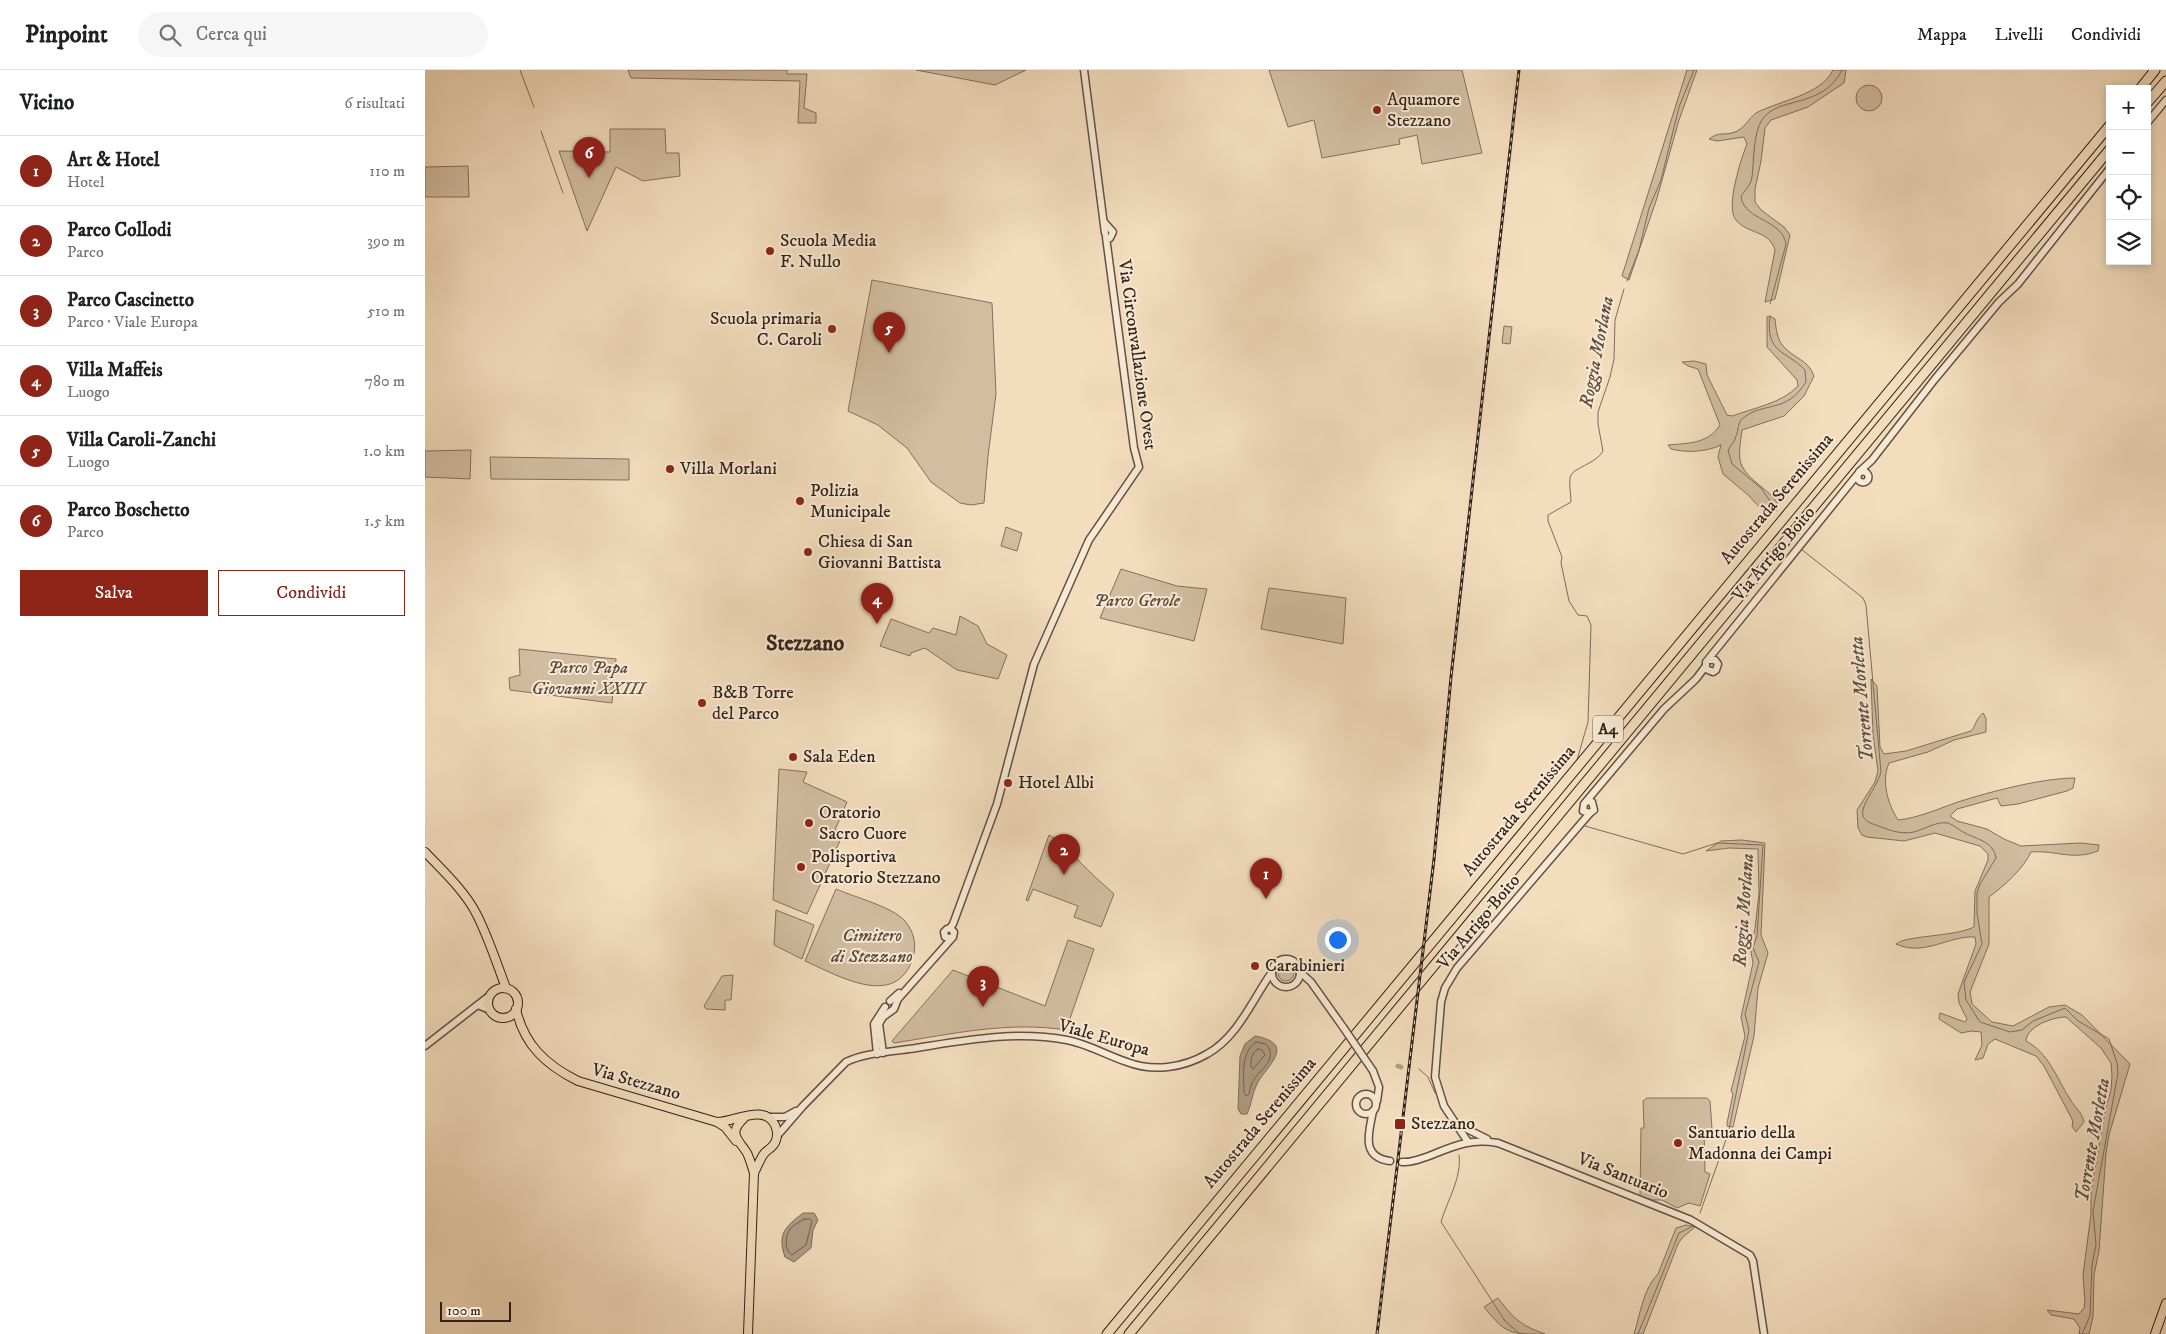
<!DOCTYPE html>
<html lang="it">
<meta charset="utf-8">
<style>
body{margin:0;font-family:"IM FELL DW Pica",serif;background:#f6f6f6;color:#202124}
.controls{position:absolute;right:15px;top:15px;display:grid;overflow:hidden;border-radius:0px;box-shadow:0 2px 8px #0003}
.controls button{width:45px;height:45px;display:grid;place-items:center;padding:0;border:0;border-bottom:1px solid #e0e0e0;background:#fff;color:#202124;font:25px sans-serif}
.scale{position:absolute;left:15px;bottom:12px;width:71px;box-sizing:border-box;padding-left:5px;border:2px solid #32221a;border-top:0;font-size:14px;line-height:18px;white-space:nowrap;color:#32221a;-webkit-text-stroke:4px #f7e9d4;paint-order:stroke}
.you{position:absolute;left:912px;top:869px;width:18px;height:18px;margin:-12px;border:4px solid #fff;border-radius:50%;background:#1a73e8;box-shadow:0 0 0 8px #1a73e833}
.badge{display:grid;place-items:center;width:32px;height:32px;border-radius:50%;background:#8f2418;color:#fff;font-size:16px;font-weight:700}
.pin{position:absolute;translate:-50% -41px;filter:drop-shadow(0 1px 2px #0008)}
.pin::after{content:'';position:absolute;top:26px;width:18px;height:15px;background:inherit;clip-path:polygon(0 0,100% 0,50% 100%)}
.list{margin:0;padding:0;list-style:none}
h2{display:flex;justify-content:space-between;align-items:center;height:65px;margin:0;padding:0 20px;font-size:21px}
h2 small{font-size:16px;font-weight:400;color:#757577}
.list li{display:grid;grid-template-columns:32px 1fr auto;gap:15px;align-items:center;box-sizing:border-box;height:70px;padding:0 20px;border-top:1px solid #e0e0e0}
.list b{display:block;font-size:19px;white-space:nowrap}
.list p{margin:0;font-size:16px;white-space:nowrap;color:#757577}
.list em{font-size:16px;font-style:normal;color:#757577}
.actions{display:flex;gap:10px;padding:15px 20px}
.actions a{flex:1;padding:11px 0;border:1px solid #8f2418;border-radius:0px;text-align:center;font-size:18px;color:#8f2418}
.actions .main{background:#8f2418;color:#fff}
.icon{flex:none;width:28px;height:28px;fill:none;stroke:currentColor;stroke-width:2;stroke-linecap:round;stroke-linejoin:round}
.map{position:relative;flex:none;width:1741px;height:1264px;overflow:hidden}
header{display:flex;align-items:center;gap:30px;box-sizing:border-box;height:70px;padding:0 25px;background:#fff;border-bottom:1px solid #e0e0e0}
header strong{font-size:24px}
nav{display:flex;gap:28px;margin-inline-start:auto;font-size:18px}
.search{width:350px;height:45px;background:#f6f6f6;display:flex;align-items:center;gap:12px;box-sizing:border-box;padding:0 18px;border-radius:28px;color:#757577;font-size:19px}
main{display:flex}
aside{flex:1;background:#fff}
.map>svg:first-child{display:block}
.green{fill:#d2bda1;stroke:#82705e}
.water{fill:#b19d86;stroke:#7e6c5b}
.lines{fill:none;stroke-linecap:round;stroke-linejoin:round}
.shore{stroke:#726050;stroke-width:1}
.stream{stroke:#7e6c5b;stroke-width:1}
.canal{stroke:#b19d86;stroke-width:5}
.minor-casing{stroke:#625143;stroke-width:9}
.major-casing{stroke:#32221a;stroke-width:10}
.highway-casing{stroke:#32221a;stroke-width:11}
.minor{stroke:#f7e9d4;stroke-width:6}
.major{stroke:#f3ddbd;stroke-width:8}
.highway{stroke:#f3ddbd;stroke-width:9}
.rail-casing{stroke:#32221a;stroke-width:3}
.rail{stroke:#f7e9d4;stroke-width:1;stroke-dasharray:4;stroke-linecap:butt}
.minor-bridge-casing{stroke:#625143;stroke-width:9;stroke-linecap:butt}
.minor-bridge{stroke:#f7e9d4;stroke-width:6}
.poi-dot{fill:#8f2418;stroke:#f7e9d4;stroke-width:2}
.labels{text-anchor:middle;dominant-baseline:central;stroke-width:4;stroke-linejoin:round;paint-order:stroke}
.shield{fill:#f7e9d4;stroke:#6d5e52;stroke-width:1}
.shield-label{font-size:16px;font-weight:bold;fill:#32221a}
.poi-label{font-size:18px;fill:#32221a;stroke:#f7e9d4;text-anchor:start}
.street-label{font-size:18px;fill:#32221a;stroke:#f7e9d4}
.park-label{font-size:18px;font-style:italic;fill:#5a493c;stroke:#f7e9d4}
.water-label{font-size:19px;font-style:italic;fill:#5e4d40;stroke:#f7e9d4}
.district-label{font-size:22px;font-weight:bold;fill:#32221a;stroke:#f7e9d4}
</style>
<header>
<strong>Pinpoint</strong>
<div class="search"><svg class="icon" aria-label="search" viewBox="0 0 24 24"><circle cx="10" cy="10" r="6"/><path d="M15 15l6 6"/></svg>Cerca qui</div>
<nav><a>Mappa</a><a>Livelli</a><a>Condividi</a></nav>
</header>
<main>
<aside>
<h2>Vicino<small>6 risultati</small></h2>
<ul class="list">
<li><span class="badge">1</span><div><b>Art &amp; Hotel</b><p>Hotel</p></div><em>110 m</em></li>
<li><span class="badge">2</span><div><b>Parco Collodi</b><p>Parco</p></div><em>390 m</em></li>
<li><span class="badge">3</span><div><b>Parco Cascinetto</b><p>Parco · Viale Europa</p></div><em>510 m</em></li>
<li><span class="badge">4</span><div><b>Villa Maffeis</b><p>Luogo</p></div><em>780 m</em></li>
<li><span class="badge">5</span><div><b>Villa Caroli-Zanchi</b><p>Luogo</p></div><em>1.0 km</em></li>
<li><span class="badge">6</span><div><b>Parco Boschetto</b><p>Parco</p></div><em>1.5 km</em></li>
</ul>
<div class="actions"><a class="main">Salva</a><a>Condividi</a></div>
</aside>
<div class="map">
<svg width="1741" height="1264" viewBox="0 0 1741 1264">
<rect width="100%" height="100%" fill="#f3ddbd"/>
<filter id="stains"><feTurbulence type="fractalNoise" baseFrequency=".004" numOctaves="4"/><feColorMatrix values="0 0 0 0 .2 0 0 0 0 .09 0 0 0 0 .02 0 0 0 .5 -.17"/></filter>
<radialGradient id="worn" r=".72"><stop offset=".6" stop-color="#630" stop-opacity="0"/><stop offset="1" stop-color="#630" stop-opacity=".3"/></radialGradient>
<!-- green -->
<g class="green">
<path d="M203,0h159v4h20l-3,34 12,5v10h-18l2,-42 -169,-3z"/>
<path d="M491,0h110l-31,15z"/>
<path d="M844,0h193l20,83 -60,11 -5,-29 -18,4 1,5 -78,14 -8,-38 -26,7z"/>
<path d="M1262,0h10l-18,50 -22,78 -28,82 -7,-4z"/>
<path d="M1408,0h13l-2,13 -36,24 -37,13 -6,8 -4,33 -6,28v13l6,8 23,17 6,8 -15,64 -10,3 10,-52c-6,-20 -28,-16 -39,-30 -11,-12 5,-61 11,-76l-3,-7 -27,4 -8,-2c10,-8 15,-3 26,-7 9,-3 14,-14 21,-19 25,-13 65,-18 77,-43z"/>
<circle cx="1444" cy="28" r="13"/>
<path d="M185,59h55l1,24h13l1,23 -37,5 -27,-14 -29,64 -28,-80 51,1z"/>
<path d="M43,96l1,31h-44v-30z"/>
<path d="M447,210l120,23 4,91 -8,62 -4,47 -13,2 -11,-2 -29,-21 -24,-34 -29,-23 -30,-14z"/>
<path d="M1345,246l5,3c1,9 2,20 8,27 10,12 26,14 31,30l-10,20 -20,20 -42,14c-1,10 -5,27 0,36 8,16 26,22 36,38l-9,13 -22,-23 -24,-20 -5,-17 3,-12c-15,7 -34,8 -50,4l-3,-4c21,-2 40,-1 52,-20l-22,-56 -10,-3 -6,-4 12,-1 12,3 1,11 20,40 5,1c22,-8 50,-13 66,-30l-1,-6 -30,-33v-30z"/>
<path d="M1079,256l8,1 -2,17 -8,-1z"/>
<path d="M46,380l-1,29 -45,-2v-26z"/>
<path d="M65,387l139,2v21l-138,-1z"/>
<path d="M581,457l16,6 -5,18 -16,-5z"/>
<path d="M696,499l56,17 30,3 -13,52 -94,-23z"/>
<path d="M844,518l77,10 -3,46 -82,-15z"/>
<path d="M535,546l18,10 9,18 20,11 -9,24 -41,-9 -32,-22 -14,5 -1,3 -30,-10 11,-27 38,14 4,-5 23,7z"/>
<path d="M94,579l97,10 -4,44 -102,-13 -1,-12 11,-3z"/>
<path d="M1446,609l6,7 3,61 4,7 22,-3 65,-20c5,-5 4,-11 12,-18l3,5v14l-32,8 -26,12 -39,11c-8,18 -1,42 9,57 20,-2 40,-11 60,-18 31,-10 84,-24 117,-24l-2,10 -6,3 -49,13 -17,2 -4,-8 -40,11 -7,7 7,5 30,8 17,10 17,7 60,-3 18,2 -1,6c-26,10 -41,-1 -67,1 -7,16 -27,34 -42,45v47l-19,48 2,12 20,18 21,4 36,-19 16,-2 17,10 48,49 -21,71 -3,18 -7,98 -5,24 -1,42 -4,17h-10l1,-6 -6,-9 -23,-4 -4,-5 32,4 5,-6 1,-6 -2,-27 8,-61v-23l14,-80 6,-21 1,-14 -1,-13 -10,-15 -35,-31c-13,0 -39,9 -40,24 23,12 31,38 44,58 5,9 12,13 14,23l-8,10 -4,-6 1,-5 -29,-55 -8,-10 -41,-17 -7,5 -5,14 -8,2 7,-15 -1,-13 -10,-1 -10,2 -22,-14 1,-6 25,9 2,-3 -8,-16 -1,-9 18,-50 -1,-7c-25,-2 -51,20 -79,7 11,-9 58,-7 78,-17l1,-36 13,-31v-6l-8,-8 -45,-13 -31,8 -37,-4 -5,-2 -4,-7 -1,-18 18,-28 3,-11 -5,-36z"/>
<path d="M354,699l28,3 -4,10 44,20 -12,28 8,4 -36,80 -34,-14z"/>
<path d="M624,765c13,7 21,15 30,26 11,12 23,22 35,33l-13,33 -27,-10 4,-11 -45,-17 -5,12 -2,-1z"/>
<path d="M1317,770l23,3 -4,92 7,18 -10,35 -4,48 -21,91 -6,-1v-3l6,-29 -2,-3 14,-55 -4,-19 12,-54 -3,-17 5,-17 4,-36 -1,-44 -29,-1 -23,3 15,-10z"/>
<path d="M411,819c18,8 57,18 69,32 9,11 12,23 8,36 -16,54 -76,18 -108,4z"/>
<path d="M351,840l38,15 -12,34 -28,-14z"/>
<path d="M643,870l26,9 -28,81c-58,-9 -114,4 -172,13l-2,-2 61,-71 92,36z"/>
<circle cx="861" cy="903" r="8"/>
<path d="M308,905l-2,25h-6v10l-19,-1 -2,-3 18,-30z"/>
<path d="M1222,1028h60l3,3 2,28 -8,1 1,42 5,2 -10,32 -11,-3 -12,5 -15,-8h-10l-12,-4 1,-68h3l-1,-27z"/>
<path d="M1261,1155l9,2 -13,11 -4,6 -35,90h-9c6,-19 9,-45 24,-60l18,-46z"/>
<path d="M1073,1228c16,21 22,27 47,36 -36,0 -39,0 -61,-27z"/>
</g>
<!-- water -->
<g class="water">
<path d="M830,966c43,8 11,30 2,48 -5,9 -5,20 -10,30h-6l-3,-5 2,-53 5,-12z"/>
<path d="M378,1143h11l4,7 -5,10 -2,18 -17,14 -9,-5c-8,-23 0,-30 18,-44z"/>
</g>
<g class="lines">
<!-- shore -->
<g class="shore">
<path d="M831,972l10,2c12,14 -3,23 -11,34 -4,5 -5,11 -6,16l-3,2 -2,-3c0,-17 -4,-40 12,-51z"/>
<path d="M833,979l4,1 3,5 -12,14 -2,-2c0,-8 0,-14 7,-18z"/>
<path d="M379,1149h6l2,2 -6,24 -14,10c-8,-5 -7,-18 -2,-26 3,-4 10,-7 14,-10z"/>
</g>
<!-- stream -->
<g class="stream">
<path d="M95,0l14,37"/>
<path d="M116,61l22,62"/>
<path d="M1202,211l12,-31 10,-42 12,-28 18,-73 15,-37"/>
<path d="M1345,234l16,-60c-4,-25 -41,-23 -45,-47 3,-7 10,-11 11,-20 2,-15 1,-44 10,-57 16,-25 60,-10 80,-50"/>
<path d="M1345,246c-5,38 16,34 35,54l1,12c-20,32 -41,19 -63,36 -6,5 -4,12 -7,18 -1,5 -5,10 -8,14l4,14 29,24 16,23"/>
<path d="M1376,479l62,49 3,7 15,167c-3,12 -17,30 -18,38 -2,8 4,12 10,14 14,5 26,11 41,8 11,-3 23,-11 34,-9 6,2 12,8 17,10 13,7 28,8 31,25l-16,26 -3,9v20l5,31 -18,38 2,18 14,22 30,10 12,-2 11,-9 32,-13 13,13 31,18 8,24 1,10 -25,138 3,34 -4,19 -2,52 -8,18"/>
<path d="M1152,690l11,-38 3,-97 -4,-9 -9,-1 -9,-14 -8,-38 1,-6 -14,-36v-6l23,-13c0,-8 -2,-16 -1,-24 2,-11 25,-13 33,-27l-5,-27v-12l12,-35 4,-18 1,-39 9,-31"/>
<path d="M1160,756l98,28 34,-11 46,2 -6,91 -4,12 6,14 -14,52 4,16 -21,104 -28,79"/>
<path d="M994,999l9,8 7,16"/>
<path d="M1034,1085c3,23 -12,46 -18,67l64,99 15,13"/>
<path d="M1213,1264l41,-101 12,-6"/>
</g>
<!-- canal -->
<path class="canal" d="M973,996l3,1"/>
<defs>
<g id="minor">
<path d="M659,0l21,163"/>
<path d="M1722,53l19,-23"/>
<path d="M679,152l9,10 -3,6"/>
<circle cx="1438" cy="407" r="5.5"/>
<path d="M1434,402l13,-12 63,-81 64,-77 19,-18 92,-116"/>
<path d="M1284,590h6l3,4 -2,6 -3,2 -7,-3v-7l151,-187"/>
<path d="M1162,731l5,1 2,8 -4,3 -7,-2 1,-7 80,-95 32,-30 9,-12"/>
<path d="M525,868l-5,-1 -1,-5 3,-3 3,-1 3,-4 44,-120 37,-140 55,-124 50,-73 -5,-19 -28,-211"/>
<circle cx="861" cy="903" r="14"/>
<path d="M875,902l11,10 32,45"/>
<path d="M465,931l9,-8"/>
<path d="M53,935l12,5"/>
<path d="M0,976l64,-50"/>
<path d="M458,983l-4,-29 4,-7 11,-8 4,-10 55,-62 1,-5 -4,-4"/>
<path d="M452,984l-3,-30 11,-17"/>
<path d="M948,1001l6,16 -2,14"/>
<circle cx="941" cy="1034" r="10"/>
<path d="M948,1041c-4,21 -13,46 17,50"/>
<path d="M344,1047h16l11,-6"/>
<path d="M1032,1054l30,15"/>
<path d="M352,1066l26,-30 43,-44c18,-9 43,-10 63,-13 53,-8 104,-19 158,-9 21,4 39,15 60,22 26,10 56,6 80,-8 31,-17 45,-54 65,-82"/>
<path d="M1043,1072l-24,-36 -9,-29 6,-75 4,-14 12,-20 133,-155"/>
<path d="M977,1092c10,1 18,-3 27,-6 25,-10 41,-18 69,-13l193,77 59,35 3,6 11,73"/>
</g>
<g id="major">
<path d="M0,782c18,19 40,39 52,63 12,24 20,49 29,73"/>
<circle cx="78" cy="933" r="15"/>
<path d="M91,939c8,36 30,56 62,72l139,41c18,0 47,-19 58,3 2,5 3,10 1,15 -2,8 -9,9 -13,15 -3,5 -6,12 -9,18l-6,161"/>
<path d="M319,1048c-17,16 -5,22 3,35 3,6 5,14 7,20"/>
<path d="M292,1052l8,5 11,14"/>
<path d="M1730,1264l11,-31"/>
</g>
<g id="highway">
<path d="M1715,19l15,-19"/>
<path d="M1722,33l19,-22"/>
<path d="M682,1264l1003,-1209"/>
<path d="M704,1264l981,-1185"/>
</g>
</defs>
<!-- minor casing -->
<use href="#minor" class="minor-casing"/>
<!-- major casing -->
<use href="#major" class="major-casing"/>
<!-- highway casing -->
<use href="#highway" class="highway-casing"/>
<!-- minor -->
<use href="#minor" class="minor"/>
<!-- major -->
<use href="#major" class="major"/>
<!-- highway -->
<use href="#highway" class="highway"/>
<defs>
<path id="rail" d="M952,1264l57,-475 17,-182 68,-607"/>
</defs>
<!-- rail casing -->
<use href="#rail" class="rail-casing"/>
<!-- rail -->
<use href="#rail" class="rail"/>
<defs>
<path id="minor-bridge" d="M918,957l30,44"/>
</defs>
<!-- minor-bridge casing -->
<use href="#minor-bridge" class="minor-bridge-casing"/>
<!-- minor-bridge -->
<use href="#minor-bridge" class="minor-bridge"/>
</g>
<!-- markers -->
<g class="poi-dot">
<circle cx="952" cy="40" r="5"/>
<circle cx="345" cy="181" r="5"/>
<circle cx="407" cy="259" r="5"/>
<circle cx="245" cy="399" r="5"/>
<circle cx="375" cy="431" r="5"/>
<circle cx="383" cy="482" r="5"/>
<circle cx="277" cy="633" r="5"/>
<circle cx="368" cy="687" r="5"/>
<circle cx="583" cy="713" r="5"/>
<circle cx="384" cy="753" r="5"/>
<circle cx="376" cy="797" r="5"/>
<circle cx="830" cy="896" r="5"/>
<rect x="969" y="1048" width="12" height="12" rx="2.5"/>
<circle cx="1253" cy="1073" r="5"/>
</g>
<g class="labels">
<!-- shield labels -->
<rect class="shield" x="1168" y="645.5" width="30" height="27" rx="4"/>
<g class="shield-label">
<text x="1183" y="659">A4</text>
</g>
<!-- poi labels -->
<g class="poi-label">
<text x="962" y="30">Aquamore<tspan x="962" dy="21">Stezzano</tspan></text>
<text x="355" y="171">Scuola Media<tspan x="355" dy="21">F. Nullo</tspan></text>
<text x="397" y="249" text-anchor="end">Scuola primaria<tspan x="397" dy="21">C. Caroli</tspan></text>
<text x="255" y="399">Villa Morlani</text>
<text x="385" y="421">Polizia<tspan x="385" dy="21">Municipale</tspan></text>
<text x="393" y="472">Chiesa di San<tspan x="393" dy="21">Giovanni Battista</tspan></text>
<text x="287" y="623">B&amp;B Torre<tspan x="287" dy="21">del Parco</tspan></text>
<text x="378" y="687">Sala Eden</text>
<text x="593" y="713">Hotel Albi</text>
<text x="394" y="743">Oratorio<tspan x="394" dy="21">Sacro Cuore</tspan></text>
<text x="386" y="787">Polisportiva<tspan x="386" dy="21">Oratorio Stezzano</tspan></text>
<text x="840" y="896">Carabinieri</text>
<text x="986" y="1054">Stezzano</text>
<text x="1263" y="1063">Santuario della<tspan x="1263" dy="21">Madonna dei Campi</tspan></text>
</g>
<!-- street labels -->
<g class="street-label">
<text transform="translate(712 285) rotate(82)">Via Circonvallazione Ovest</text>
<text transform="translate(1352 429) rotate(-50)">Autostrada Serenissima</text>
<text transform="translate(1349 484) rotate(-50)">Via Arrigo Boito</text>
<text transform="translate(1094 741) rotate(-50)">Autostrada Serenissima</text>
<text transform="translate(1054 852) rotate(-50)">Via Arrigo Boito</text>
<text transform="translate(679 968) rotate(16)">Viale Europa</text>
<text transform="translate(211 1012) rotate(16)">Via Stezzano</text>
<text transform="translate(835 1053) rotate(-50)">Autostrada Serenissima</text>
<text transform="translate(1198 1106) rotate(22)">Via Santuario</text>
</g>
<!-- park labels -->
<g class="park-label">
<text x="712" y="531">Parco Gerole</text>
<text x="163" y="598">Parco Papa<tspan x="163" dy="21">Giovanni XXIII</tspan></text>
<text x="447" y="866">Cimitero<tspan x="447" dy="21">di Stezzano</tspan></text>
</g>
<!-- water labels -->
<g class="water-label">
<text transform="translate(1172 282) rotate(-79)">Roggia Morlana</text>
<text transform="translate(1437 629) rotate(-95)">Torrente Morletta</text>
<text transform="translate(1319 840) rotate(-86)">Roggia Morlana</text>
<text transform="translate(1668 1070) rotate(-80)">Torrente Morletta</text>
</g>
<!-- district labels -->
<g class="district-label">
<text x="380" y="573">Stezzano</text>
</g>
</g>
<rect width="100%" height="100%" filter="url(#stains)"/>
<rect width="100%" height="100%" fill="url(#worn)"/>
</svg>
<div class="controls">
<button>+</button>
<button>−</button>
<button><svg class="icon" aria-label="locate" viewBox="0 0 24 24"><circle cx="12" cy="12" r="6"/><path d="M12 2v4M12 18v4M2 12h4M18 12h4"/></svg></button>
<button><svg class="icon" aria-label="layers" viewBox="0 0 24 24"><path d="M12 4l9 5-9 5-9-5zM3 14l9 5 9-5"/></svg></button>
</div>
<div class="scale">100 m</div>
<div class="you"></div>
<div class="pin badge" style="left:841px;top:829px">1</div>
<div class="pin badge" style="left:639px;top:805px">2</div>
<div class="pin badge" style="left:558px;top:937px">3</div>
<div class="pin badge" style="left:452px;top:554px">4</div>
<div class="pin badge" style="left:464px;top:283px">5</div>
<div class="pin badge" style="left:164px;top:108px">6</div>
</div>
</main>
